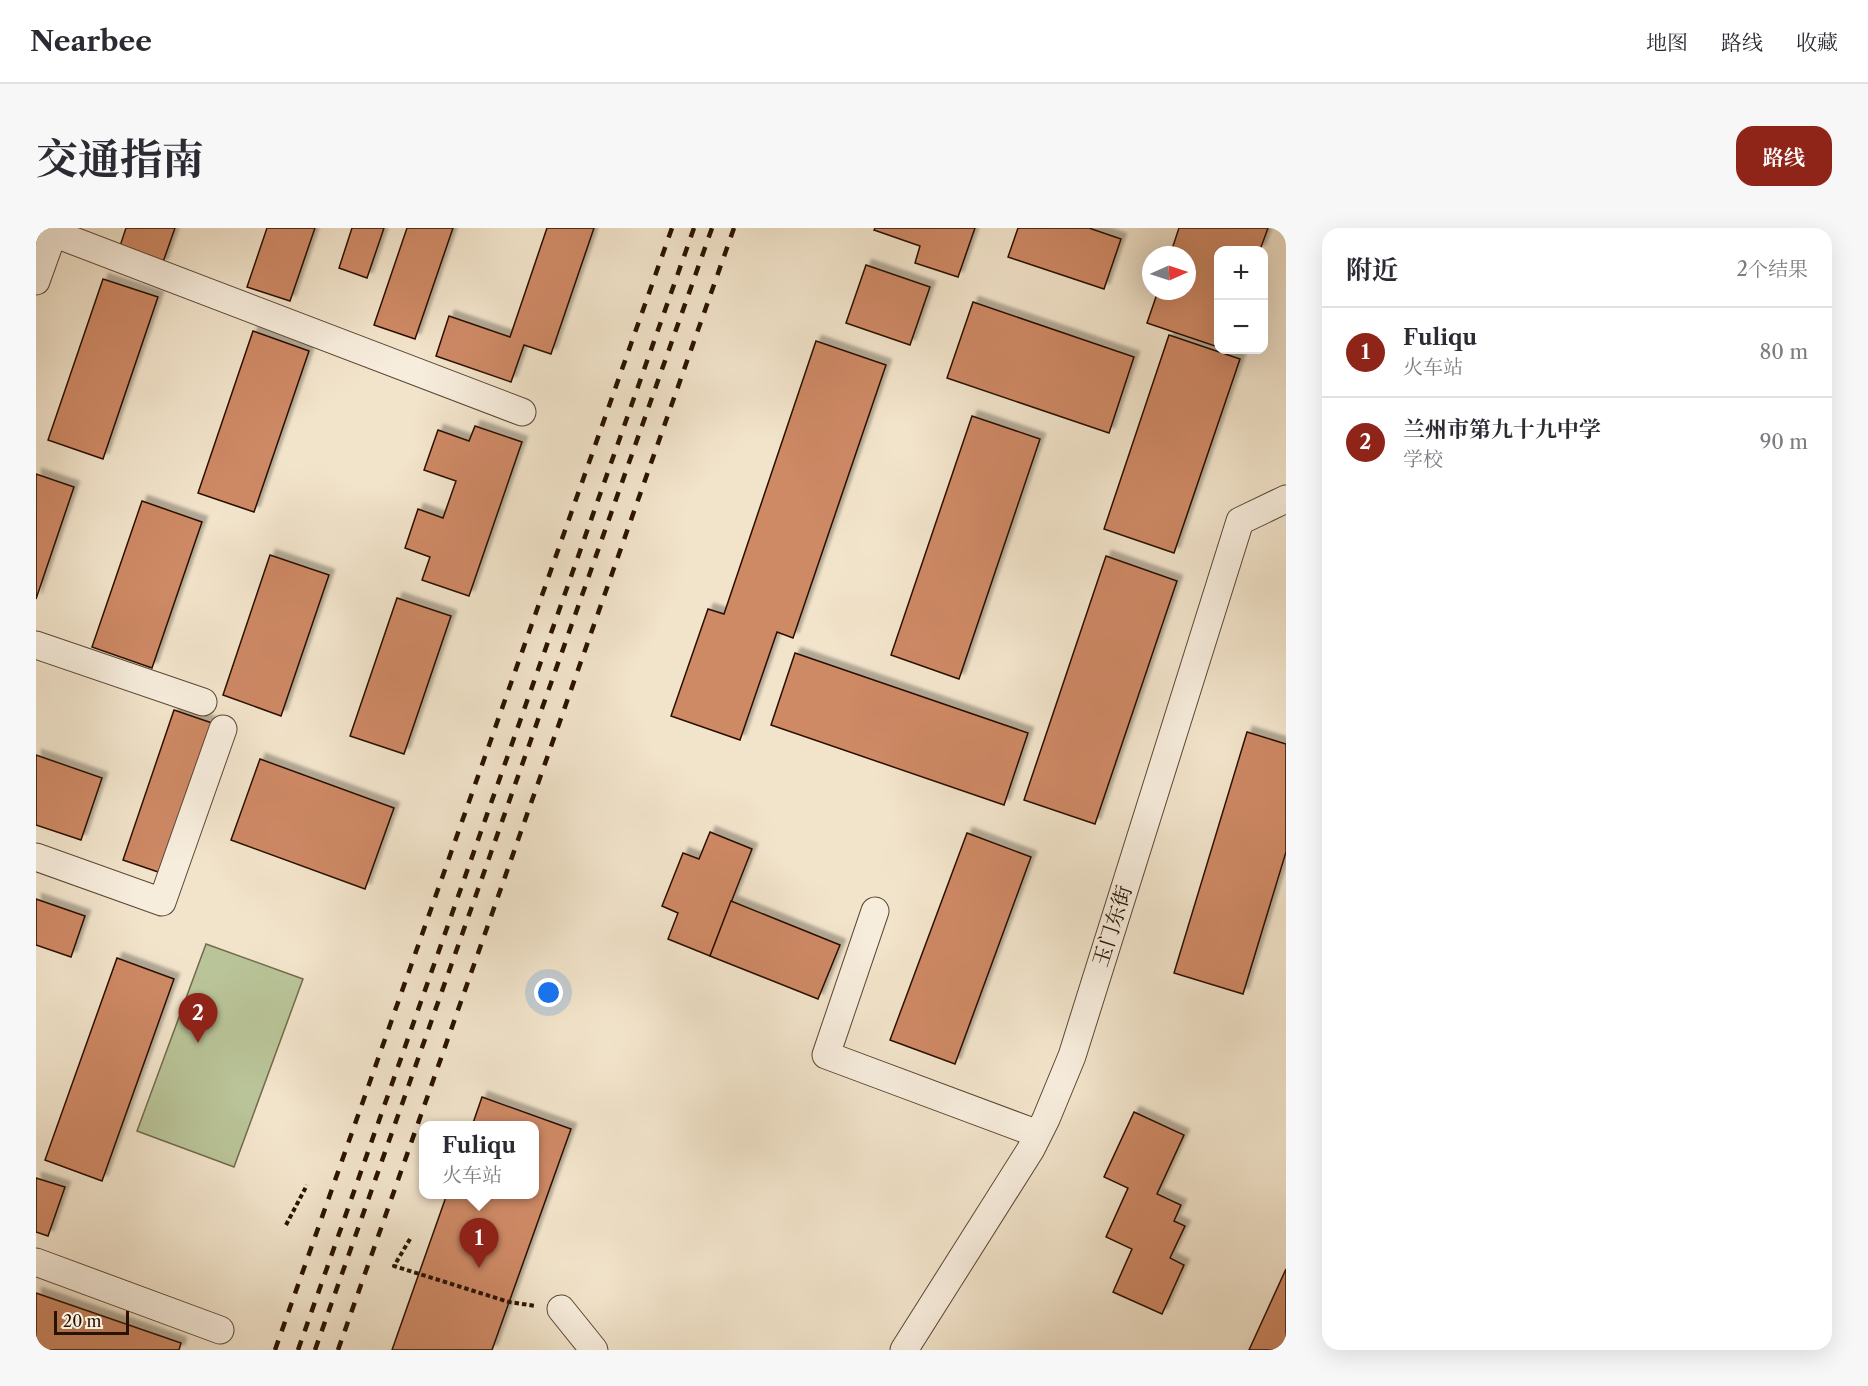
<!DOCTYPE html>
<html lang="zh">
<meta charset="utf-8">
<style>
body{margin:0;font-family:"Libre Caslon Text","Noto Serif SC",serif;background:#f7f7f7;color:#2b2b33}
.controls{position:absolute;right:18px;top:18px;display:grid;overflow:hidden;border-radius:12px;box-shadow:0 6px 24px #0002}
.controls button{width:54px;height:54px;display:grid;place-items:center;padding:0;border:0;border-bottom:2px solid #e1e1e2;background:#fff;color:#2b2b33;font:30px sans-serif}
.compass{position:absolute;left:1106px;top:18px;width:54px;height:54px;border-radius:50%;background:#fff;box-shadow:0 6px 24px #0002;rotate:87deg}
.scale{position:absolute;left:18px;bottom:15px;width:75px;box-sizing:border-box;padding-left:6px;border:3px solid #2a1100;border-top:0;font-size:16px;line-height:21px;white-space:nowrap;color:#2a1100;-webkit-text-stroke:4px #f7eddd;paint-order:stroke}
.you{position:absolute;left:513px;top:765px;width:21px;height:21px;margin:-15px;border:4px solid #fff;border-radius:50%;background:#1a73e8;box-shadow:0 0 0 9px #1a73e833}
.badge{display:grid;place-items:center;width:39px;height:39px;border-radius:50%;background:#8f2418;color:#fff;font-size:20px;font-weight:700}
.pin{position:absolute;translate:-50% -50px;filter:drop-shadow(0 2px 3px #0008)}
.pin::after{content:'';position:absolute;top:32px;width:21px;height:18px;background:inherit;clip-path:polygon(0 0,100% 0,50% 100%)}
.popup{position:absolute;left:383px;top:893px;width:120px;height:78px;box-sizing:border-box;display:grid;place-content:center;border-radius:12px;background:#fff;filter:drop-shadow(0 2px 4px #0005);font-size:20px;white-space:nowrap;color:#7c7c81}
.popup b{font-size:22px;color:#2b2b33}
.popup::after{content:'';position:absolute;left:50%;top:100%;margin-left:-12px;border:12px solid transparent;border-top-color:#fff}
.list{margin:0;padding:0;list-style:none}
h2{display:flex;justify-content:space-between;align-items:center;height:78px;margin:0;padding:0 24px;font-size:26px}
h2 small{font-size:20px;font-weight:400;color:#7c7c81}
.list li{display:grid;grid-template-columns:39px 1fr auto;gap:18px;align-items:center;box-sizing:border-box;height:90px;padding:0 24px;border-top:2px solid #e1e1e2}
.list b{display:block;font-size:22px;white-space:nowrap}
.list p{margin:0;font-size:20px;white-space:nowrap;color:#7c7c81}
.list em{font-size:20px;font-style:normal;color:#7c7c81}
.map{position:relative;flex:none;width:1250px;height:1122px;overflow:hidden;border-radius:18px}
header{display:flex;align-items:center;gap:36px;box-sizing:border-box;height:84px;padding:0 30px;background:#fff;border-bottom:2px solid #e1e1e2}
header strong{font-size:28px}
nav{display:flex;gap:33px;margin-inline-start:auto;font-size:21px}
.intro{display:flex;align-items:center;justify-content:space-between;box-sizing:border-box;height:144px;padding:0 36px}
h1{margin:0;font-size:42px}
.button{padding:15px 27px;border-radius:18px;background:#8f2418;color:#fff;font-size:21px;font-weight:700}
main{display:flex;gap:36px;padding:0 36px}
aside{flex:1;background:#fff;border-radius:18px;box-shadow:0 6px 24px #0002}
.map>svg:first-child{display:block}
.green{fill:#b9c498;stroke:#726a4c;stroke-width:1.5}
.building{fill:#ce8965;stroke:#2a1100;stroke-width:1.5;filter:url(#shadow)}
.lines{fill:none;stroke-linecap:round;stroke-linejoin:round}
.minor-casing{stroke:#5c4633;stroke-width:29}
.path{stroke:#2a1100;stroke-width:4;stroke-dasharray:4.5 3;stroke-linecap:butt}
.minor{stroke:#f7eddd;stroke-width:27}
.rail{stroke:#2a1100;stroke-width:4.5;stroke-dasharray:10 10;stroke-linecap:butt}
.labels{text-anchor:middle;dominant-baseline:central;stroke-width:4.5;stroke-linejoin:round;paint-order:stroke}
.street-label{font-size:21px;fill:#2a1100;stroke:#f7eddd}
</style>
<header>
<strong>Nearbee</strong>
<nav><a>地图</a><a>路线</a><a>收藏</a></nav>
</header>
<div class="intro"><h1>交通指南</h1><a class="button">路线</a></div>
<main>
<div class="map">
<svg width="1250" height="1122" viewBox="0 0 1250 1122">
<defs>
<filter id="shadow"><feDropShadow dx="5.5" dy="-5.5" stdDeviation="1.5" flood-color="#0004"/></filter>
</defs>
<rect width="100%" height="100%" fill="#f2e4cb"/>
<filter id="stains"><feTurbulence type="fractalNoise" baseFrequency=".00333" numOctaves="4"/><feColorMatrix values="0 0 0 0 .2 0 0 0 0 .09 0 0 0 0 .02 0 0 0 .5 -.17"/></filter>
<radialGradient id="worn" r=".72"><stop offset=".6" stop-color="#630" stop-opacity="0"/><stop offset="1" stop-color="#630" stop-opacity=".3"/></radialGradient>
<!-- green -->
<path class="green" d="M170,716l97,35 -69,188 -97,-36z"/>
<!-- building -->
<g class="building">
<path d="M90,0h49l-13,37 -43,-16z"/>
<path d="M231,0h48l-25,73 -43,-14z"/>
<path d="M316,0h32l-17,50 -28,-10z"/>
<path d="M371,0h46l-38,111 -41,-14z"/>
<path d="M511,0h47l-43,126 -27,-9 -13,37 -75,-26 13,-40 61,21z"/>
<path d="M839,0h100l-17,49 -43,-14 5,-17 -46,-16z"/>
<path d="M982,0h71l32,11 -17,50 -96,-32z"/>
<path d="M1143,0h89l-8,22h-42v97l-71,-24 11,-32h29v-36h-17z"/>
<path d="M830,37l64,22 -20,58 -64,-22z"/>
<path d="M67,51l55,18 -55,162 -55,-19z"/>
<path d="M937,74l161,55 -25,76 -162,-55z"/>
<path d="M217,103l56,20 -55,161 -56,-19z"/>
<path d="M1133,107l71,24 -66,194 -70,-24z"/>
<path d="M780,113l70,24 -93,273 -16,-6 -37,108 -69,-24 37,-107 16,5z"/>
<path d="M936,188l68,23 -81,240 -68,-24z"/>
<path d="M439,198l47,16 -53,154 -47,-16 8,-23 -25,-9 13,-39 25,9 13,-37 -32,-11 14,-40 31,11z"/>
<path d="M0,246l38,13 -38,112z"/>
<path d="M106,273l60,21 -50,146 -60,-21z"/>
<path d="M234,327l59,20 -48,141 -58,-21z"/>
<path d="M1070,328l71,25 -82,243 -71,-24z"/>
<path d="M361,370l54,18 -47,138 -54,-18z"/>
<path d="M759,425l233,80 -24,72 -233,-80z"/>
<path d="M138,482l41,14 -51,150 -41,-14z"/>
<path d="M1211,504l39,12v108l-43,142 -69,-21z"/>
<path d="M0,527l66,23 -21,62 -45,-15z"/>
<path d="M224,531l134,49 -29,81 -134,-49z"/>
<path d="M674,604l42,17 -42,107 -42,-17 10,-26 -16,-7 21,-53 16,6z"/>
<path d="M931,605l64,24 -76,207 -65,-24z"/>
<path d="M0,671l49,17 -14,41 -35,-12z"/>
<path d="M695,673l109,44 -22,54 -108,-43z"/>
<path d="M81,730l57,21 -72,202 -57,-21z"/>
<path d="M446,869l89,32 -79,221h-100l55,-156h87v-68h-62z"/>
<path d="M1098,884l50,23 -27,59 24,11 -7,16 11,5 -15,32 14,7 -22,49 -49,-22 19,-43 -26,-12 22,-49 -24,-11z"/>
<path d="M0,950l29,9 -17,49 -12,-4z"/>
<path d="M1250,1041v81h-37z"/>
<path d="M0,1065l145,50 -2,7h-133l-10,-4z"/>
</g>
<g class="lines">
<defs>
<g id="minor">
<path d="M17,5l469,179"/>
<path d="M0,53l19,-53"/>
<path d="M0,417l167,57"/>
<path d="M0,629l126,45 61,-173"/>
<path d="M839,683l-49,144 212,79"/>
<path d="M0,1034l184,68"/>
<path d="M525,1081l33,41"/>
<path d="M868,1122l127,-201 15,-30 26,-63 168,-535 46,-22"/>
</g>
</defs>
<!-- minor casing -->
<use href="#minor" class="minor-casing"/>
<!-- path -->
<g class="path">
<path d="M250,997l21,-40"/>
<path d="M374,1011l-16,27 115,36 27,4"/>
</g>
<!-- minor -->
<use href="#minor" class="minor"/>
<!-- rail -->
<g class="rail">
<path d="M239,1122l397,-1122"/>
<path d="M262,1122l396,-1122"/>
<path d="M279,1122l397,-1122"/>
<path d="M302,1122l396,-1122"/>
</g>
</g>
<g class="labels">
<!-- street labels -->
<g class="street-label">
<text transform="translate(1076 698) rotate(-72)">玉门东街</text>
</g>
</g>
<rect width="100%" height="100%" filter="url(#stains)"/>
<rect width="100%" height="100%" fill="url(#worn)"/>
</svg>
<div class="controls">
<button>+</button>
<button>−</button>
</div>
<svg class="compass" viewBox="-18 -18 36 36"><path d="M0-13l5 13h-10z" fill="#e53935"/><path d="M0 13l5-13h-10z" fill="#7c7c81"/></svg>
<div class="scale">20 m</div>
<div class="you"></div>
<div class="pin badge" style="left:443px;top:1040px">1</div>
<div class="popup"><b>Fuliqu</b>火车站</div>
<div class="pin badge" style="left:162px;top:815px">2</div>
</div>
<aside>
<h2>附近<small>2个结果</small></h2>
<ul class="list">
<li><span class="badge">1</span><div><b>Fuliqu</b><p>火车站</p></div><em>80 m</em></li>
<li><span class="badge">2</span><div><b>兰州市第九十九中学</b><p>学校</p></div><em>90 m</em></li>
</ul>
</aside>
</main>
